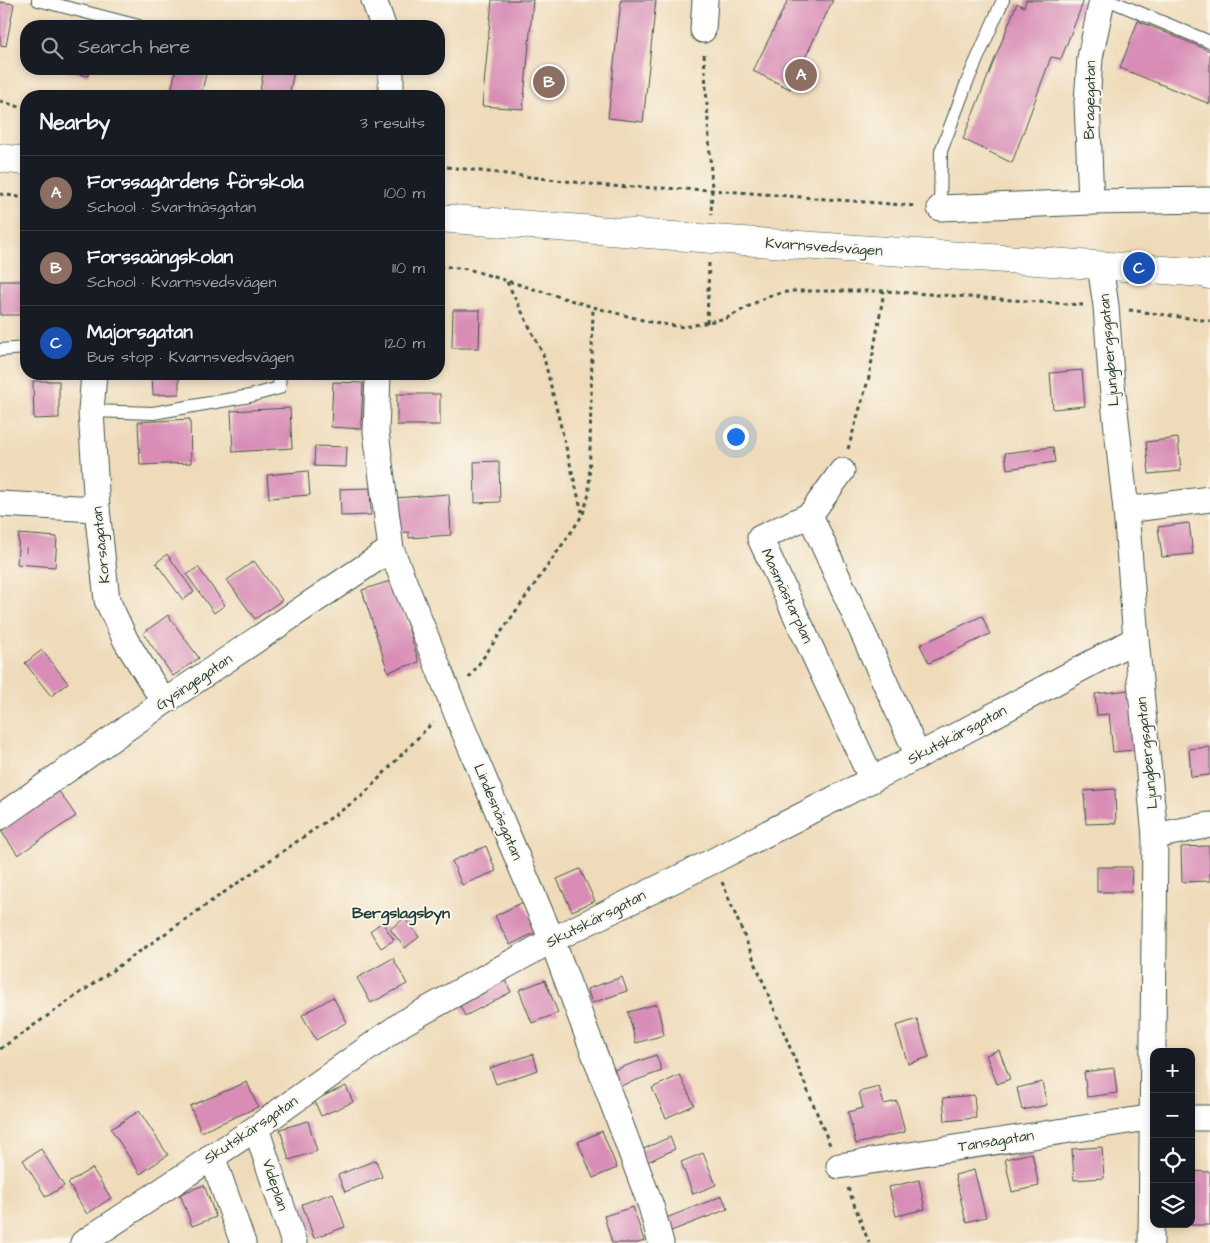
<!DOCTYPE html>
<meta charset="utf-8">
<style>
body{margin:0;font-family:"Architects Daughter",sans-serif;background:#20242c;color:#f1f3f6}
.controls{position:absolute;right:15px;bottom:15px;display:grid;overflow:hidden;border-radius:10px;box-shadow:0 2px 8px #0003}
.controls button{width:45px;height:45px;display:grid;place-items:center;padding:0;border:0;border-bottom:1px solid #363941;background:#171b24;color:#f1f3f6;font:25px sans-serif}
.you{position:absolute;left:735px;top:436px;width:18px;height:18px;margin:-12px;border:4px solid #fff;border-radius:50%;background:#1a73e8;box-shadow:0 0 0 8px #1a73e833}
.badge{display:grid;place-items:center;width:32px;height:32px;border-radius:50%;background:#c8321e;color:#fff;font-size:16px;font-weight:700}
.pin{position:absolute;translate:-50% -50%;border:2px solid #fff;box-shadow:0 1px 5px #0006}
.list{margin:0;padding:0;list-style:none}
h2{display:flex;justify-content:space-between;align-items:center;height:65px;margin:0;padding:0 20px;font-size:21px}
h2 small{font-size:16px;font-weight:400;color:#9ea1a6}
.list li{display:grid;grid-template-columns:32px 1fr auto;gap:15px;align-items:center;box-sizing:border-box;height:75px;padding:0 20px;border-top:1px solid #363941}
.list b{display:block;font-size:19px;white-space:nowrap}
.list p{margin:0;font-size:16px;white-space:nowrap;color:#9ea1a6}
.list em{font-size:16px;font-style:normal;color:#9ea1a6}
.icon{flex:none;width:28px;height:28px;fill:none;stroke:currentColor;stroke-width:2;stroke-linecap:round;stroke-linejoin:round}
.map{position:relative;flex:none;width:1210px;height:1243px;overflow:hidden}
.search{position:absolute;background:#171b24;box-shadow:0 2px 8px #0003;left:20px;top:20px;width:425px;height:55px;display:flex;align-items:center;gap:12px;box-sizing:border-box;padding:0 18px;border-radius:20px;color:#9ea1a6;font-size:19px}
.panel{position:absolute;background:#171b24;box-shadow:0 2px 8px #0003;left:20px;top:90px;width:425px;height:290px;border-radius:20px}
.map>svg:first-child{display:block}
.building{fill:#d88cb6}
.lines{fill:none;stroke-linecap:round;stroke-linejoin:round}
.service-casing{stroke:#3e5548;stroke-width:14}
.minor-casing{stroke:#3e5548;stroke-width:27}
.tertiary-casing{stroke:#3e5548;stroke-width:29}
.path{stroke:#3e5548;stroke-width:3;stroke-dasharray:4 4;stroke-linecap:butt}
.service{stroke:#fff;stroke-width:12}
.minor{stroke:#fff;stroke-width:25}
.tertiary{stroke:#fff;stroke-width:28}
.labels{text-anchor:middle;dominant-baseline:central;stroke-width:4;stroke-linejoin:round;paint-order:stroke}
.number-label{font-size:12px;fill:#4d5154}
.street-label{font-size:15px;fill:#1f3d34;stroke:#fbf7ec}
.neighbourhood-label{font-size:16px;font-weight:bold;fill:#1f3d34;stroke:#fbf7ec}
</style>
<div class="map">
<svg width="1210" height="1243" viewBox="0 0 1210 1243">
<rect width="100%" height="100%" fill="#fbf7ec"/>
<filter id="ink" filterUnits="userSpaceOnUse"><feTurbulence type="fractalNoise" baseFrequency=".02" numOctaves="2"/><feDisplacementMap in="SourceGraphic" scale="10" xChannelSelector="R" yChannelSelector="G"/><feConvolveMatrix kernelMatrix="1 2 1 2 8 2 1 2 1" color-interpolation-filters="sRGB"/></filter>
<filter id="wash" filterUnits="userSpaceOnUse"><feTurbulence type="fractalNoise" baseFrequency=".0096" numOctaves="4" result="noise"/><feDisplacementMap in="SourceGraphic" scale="20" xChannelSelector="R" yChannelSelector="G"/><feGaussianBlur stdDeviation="1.12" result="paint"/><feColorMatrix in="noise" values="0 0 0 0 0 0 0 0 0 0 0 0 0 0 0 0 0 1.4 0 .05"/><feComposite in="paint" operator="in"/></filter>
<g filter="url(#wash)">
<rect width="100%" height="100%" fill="#efdbba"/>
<g id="blocks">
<!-- building -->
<g class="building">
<path d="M492,0h41l-10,109 -41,-3z"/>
<path d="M621,0h35l-13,122 -35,-4z"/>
<path d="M788,0h45l-43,89 -37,-18z"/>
<path d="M1026,0h58l-23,59 -10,-2 -39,106 -49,-24 54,-136 7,4z"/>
<path d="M0,2l14,2 -8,42 -6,-1z"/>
<path d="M1138,21l72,30v53l-90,-36z"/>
<path d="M72,23l12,3h-13z"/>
<path d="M58,69h31l-1,7z"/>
<path d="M176,69h31l-6,27h-31z"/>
<path d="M264,69h18l12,2 -5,25h-30z"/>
<rect x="0" y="281" width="26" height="34"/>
<path d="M453,310h27l-1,38h-27z"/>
<path d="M1082,370l3,36 -32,3 -3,-36z"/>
<path d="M152,374h27v20l-26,1z"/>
<path d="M33,381h26v37l-25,1z"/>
<path d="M333,382l30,1 -2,46 -30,-2z"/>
<rect x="397" y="394" width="43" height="31"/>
<path d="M290,408l2,40 -59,4 -2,-41z"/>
<path d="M190,419l1,44 -51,2 -2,-43z"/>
<path d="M1178,438l3,33 -32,3 -3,-32z"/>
<path d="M315,446l32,1 -1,20 -32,-1z"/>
<path d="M1053,447l2,15 -48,7 -2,-16z"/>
<path d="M499,461l1,41 -25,1 -1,-41z"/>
<path d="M308,471l2,24 -41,3 -2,-23z"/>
<path d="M370,488l1,27 -30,1 -1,-27z"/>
<path d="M449,494l2,41 -42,3v-6l-13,1 -2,-35z"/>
<path d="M1189,523l4,31 -31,3 -4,-30z"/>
<path d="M19,534l38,3 -2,30 -38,-3z"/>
<path d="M167,554l27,38 -11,8 -27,-37z"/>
<path d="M254,561l28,39 -27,19 -28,-39z"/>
<path d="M198,567l27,38 -11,8 -27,-38z"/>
<path d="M393,580l26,82 -31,10 -26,-82z"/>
<path d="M168,615l31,43 -26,18 -30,-43z"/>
<path d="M982,616l8,18 -61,29 -9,-18z"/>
<path d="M42,650l26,33 -17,13 -26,-33z"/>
<path d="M1129,690l6,60 -22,2 -4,-38 -12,1 -2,-21z"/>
<path d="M1210,747v28l-19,2 -2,-28z"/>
<path d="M1115,789l1,34 -30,1 -2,-33z"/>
<path d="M59,791l17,25 -58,39 -17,-24z"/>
<path d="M486,846l10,25 -34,14 -10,-24z"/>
<path d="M1209,846l1,35 -28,1 -1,-35z"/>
<path d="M1097,867h35l-1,25h-34z"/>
<path d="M580,869l15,32 -23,10 -15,-32z"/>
<path d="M523,902l15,29 -28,14 -15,-29z"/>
<path d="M405,918l14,19 -14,11 -15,-19z"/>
<path d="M382,922l12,18 -13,8 -11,-17z"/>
<path d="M393,958l14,26 -36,19 -14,-25z"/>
<path d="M503,976l8,16 -46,24 -8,-16z"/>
<path d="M622,977l5,14 -35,12 -5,-14z"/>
<path d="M545,980l13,33 -26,10 -13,-33z"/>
<path d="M333,997l14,25 -31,18 -14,-25z"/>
<path d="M657,1004l7,31 -28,8 -8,-31z"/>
<path d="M917,1019l12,38 -21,7 -12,-38z"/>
<path d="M999,1050l11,29 -13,5 -11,-29z"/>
<path d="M533,1054l5,16 -42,14 -6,-16z"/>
<path d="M656,1055l6,16 -42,15 -6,-16z"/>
<path d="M1114,1068l3,25 -30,4 -3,-25z"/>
<path d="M680,1075l14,30 -28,13 -14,-30z"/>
<path d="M247,1082l11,25 -57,25 -11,-26z"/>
<path d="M1042,1082l5,23 -25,5 -5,-22z"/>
<path d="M346,1086l7,16 -32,14 -7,-16z"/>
<path d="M879,1087l5,17 13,-3 8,31 -49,12 -8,-32 15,-4 -4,-16z"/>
<path d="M974,1095l2,23 -31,3 -2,-23z"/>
<path d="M139,1111l29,44 -28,19 -29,-45z"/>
<path d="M308,1121l9,30 -28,9 -9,-31z"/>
<path d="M602,1131l15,37 -24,10 -15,-36z"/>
<path d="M670,1137l5,12 -30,14 -6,-12z"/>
<path d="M1102,1147l2,31 -30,2 -2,-31z"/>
<path d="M41,1149l23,37 -18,11 -23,-37z"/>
<path d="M703,1153l13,32 -23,9 -12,-32z"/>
<path d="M1032,1153l7,33 -27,6 -7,-33z"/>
<path d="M376,1160l6,17 -37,15 -7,-17z"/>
<path d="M92,1168l19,30 -24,16 -19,-31z"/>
<path d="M974,1170l12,47 -20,5 -11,-47z"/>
<path d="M1191,1171l19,1v53h-19z"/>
<path d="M919,1180l6,29 -29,7 -7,-29z"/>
<path d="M204,1185l12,32 -24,9 -12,-32z"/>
<path d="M333,1193l12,34 -31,11 -12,-34z"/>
<path d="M722,1196l6,13 -57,22 -5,-13z"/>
<path d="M633,1207l11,34 -6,2h-26l-8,-27z"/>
</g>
</g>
</g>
<g filter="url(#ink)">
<use href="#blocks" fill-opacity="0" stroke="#3e5548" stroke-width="1"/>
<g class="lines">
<defs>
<g id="service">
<path d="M38,0l101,26"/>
<path d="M1109,0l101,42"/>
<path d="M940,208l1,-57 26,-69 36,-82"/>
<path d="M0,350l26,-2"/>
<path d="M91,411l62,2 97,-17 29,-8 1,-14"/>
</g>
<g id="minor">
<path d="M374,0l9,26"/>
<path d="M703,30l2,-30"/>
<path d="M391,96v-27"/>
<path d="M1091,202l-4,-100 3,-44 12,-58"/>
<path d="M940,208l151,-6 119,-2"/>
<path d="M1100,266l6,40 5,69 15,135 10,129 19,197 -4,407"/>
<path d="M94,374l-3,37 6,98 10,91 19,41 38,61"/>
<path d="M378,374l-2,58 15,117 69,173 92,218 99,266 10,37"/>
<path d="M0,504l97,5"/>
<path d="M1126,510l84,-11"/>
<path d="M810,515l32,-44"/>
<path d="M872,780l-112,-242 50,-23 108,241"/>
<path d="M0,817l164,-115 227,-153"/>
<path d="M1155,836l55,-11"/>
<path d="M1191,1118h19"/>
<path d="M256,1128l38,115"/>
<path d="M212,1156l31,87"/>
<path d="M839,1166l315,-49"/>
<path d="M83,1243l173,-115 147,-105 149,-83 161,-79 205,-105 218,-117"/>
</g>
<g id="tertiary">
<path d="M0,158l26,3"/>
<path d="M439,218l274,21 426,29 64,5 7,2"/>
</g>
</defs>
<!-- service casing -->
<use href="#service" class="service-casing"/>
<!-- minor casing -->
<use href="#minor" class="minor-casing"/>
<!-- tertiary casing -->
<use href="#tertiary" class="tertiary-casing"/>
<!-- path -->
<g class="path">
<path d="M704,54l8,136 -1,25"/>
<path d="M0,101l26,8"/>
<path d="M439,166l168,20 105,4 204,16"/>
<path d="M0,194l26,4"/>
<path d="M439,266l29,3 125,38 61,16 31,4 42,-9 41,-22 23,-5h93l199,14"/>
<path d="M507,282l36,72 39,158"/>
<path d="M1129,310l81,11"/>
<path d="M707,323l2,-60"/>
<path d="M848,449l21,-72 15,-86"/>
<path d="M469,678l105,-150 9,-14 6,-20 4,-187"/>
<path d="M722,882l108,263"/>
<path d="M0,1049l362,-253 71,-74"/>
<path d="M848,1188l21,55"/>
</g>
<!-- service -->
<use href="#service" class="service"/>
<!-- minor -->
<use href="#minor" class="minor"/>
<!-- tertiary -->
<use href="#tertiary" class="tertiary"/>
</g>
</g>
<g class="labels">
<!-- number labels -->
<g class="number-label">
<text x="28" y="550">1</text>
</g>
<!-- street labels -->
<g class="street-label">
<text transform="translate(1090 100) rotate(-89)">Bragegatan</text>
<text transform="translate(824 247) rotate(4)">Kvarnsvedsvägen</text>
<text transform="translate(1109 350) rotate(-95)">Ljungbergsgatan</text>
<text transform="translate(101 545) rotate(-96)">Korsågatan</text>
<text transform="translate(787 596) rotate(65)">Masmästarplan</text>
<text transform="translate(194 682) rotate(-34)">Gysingegatan</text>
<text transform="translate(957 735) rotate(-28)">Skutskärsgatan</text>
<text transform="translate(1147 753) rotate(-96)">Ljungbergsgatan</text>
<text transform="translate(498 812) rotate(67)">Lindesnäsgatan</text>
<text transform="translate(596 919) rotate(-27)">Skutskärsgatan</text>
<text transform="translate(251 1130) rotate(-34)">Skutskärsgatan</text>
<text transform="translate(996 1141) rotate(-9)">Tansågatan</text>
<text transform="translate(275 1185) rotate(72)">Videplan</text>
</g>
<!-- neighbourhood labels -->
<g class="neighbourhood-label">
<text x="401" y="913">Bergslagsbyn</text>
</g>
</g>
</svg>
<div class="controls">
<button>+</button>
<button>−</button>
<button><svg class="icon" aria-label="locate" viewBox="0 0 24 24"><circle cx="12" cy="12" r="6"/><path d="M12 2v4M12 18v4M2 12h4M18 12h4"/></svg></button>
<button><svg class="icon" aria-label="layers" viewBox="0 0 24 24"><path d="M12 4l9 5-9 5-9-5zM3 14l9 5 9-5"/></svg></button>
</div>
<div class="you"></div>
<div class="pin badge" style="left:801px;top:75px;background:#8d6e63">A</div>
<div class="pin badge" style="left:549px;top:82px;background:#8d6e63">B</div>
<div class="pin badge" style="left:1139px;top:268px;background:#1a4fb4">C</div>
<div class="search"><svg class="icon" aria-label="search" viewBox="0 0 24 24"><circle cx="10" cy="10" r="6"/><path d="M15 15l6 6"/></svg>Search here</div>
<section class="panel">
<h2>Nearby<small>3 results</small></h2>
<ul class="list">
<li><span class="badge" style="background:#8d6e63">A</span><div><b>Forssagårdens förskola</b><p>School · Svartnäsgatan</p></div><em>100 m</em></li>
<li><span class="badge" style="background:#8d6e63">B</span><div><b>Forssaängskolan</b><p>School · Kvarnsvedsvägen</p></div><em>110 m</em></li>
<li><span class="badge" style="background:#1a4fb4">C</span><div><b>Majorsgatan</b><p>Bus stop · Kvarnsvedsvägen</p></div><em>120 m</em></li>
</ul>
</section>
</div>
